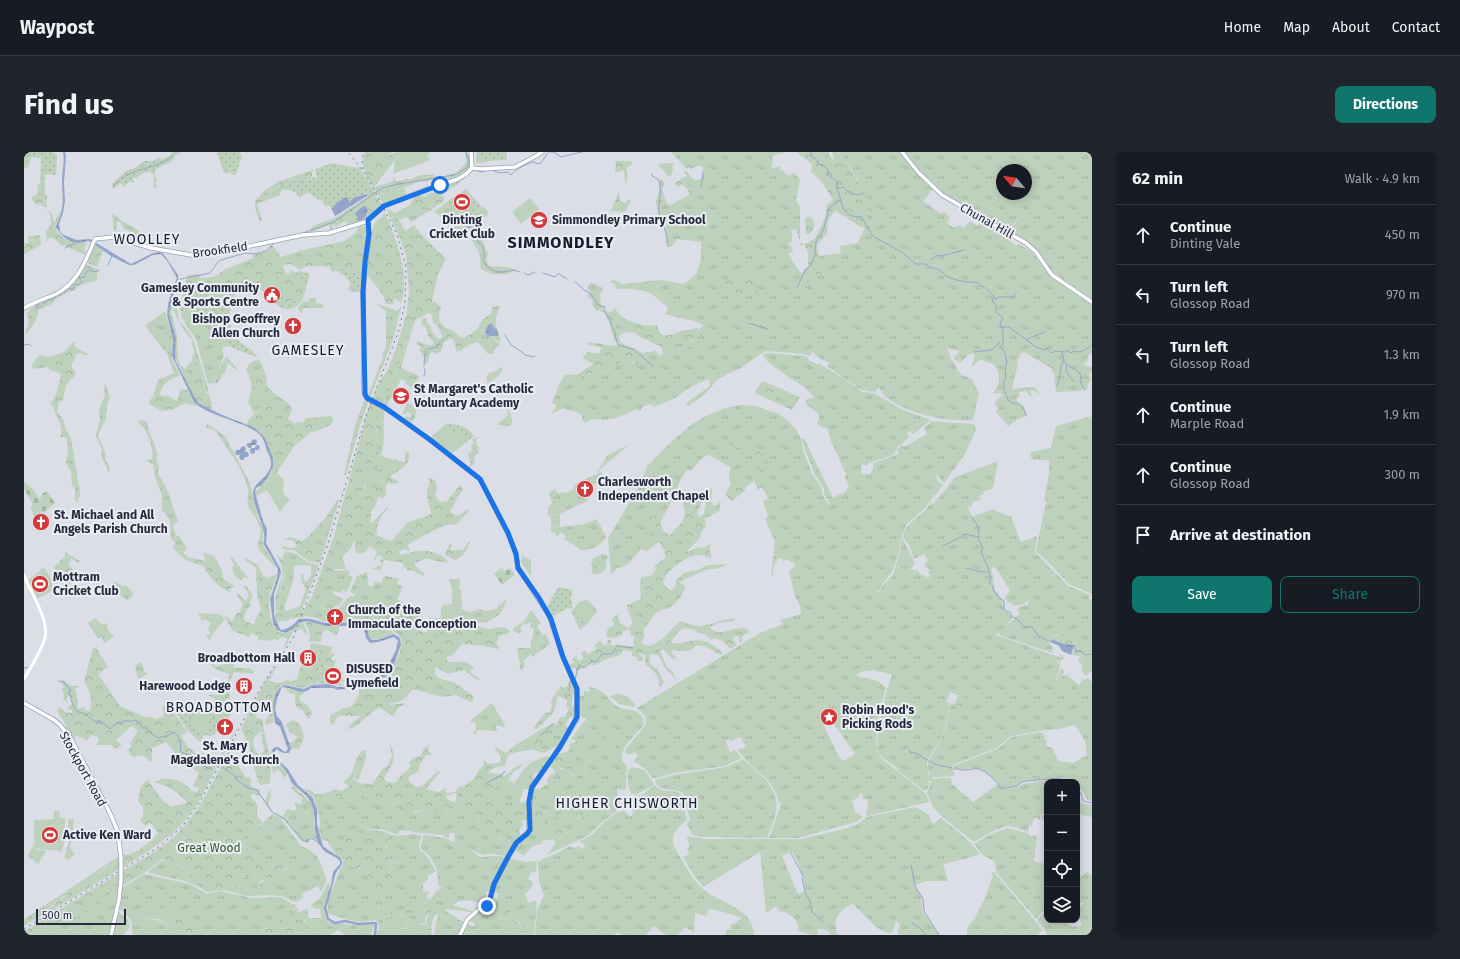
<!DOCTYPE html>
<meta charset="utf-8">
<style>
body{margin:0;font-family:"Fira Sans",sans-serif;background:#20242c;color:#f1f3f6}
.controls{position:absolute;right:12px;bottom:12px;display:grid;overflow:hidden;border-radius:8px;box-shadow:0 2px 10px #0003}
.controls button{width:36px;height:36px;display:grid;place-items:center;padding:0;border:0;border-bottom:1px solid #363941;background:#171b24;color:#f1f3f6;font:20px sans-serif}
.compass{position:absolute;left:972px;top:12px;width:36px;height:36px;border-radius:50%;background:#171b24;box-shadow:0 2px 10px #0003;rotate:299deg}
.scale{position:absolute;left:12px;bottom:10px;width:90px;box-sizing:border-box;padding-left:4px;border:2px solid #252a3d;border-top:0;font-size:11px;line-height:14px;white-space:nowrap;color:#252a3d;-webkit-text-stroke:3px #ebedf4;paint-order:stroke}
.stop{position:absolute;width:12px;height:12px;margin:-9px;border:3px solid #1a73e8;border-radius:50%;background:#fff}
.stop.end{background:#1a73e8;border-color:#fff;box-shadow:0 1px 4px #0008}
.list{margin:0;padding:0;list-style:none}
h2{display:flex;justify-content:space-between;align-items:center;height:52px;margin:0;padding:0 16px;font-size:17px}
h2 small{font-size:13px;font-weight:400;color:#9ea1a6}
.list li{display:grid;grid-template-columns:26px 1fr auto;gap:12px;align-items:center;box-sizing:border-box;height:60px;padding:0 16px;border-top:1px solid #363941}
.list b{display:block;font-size:15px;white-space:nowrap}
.list p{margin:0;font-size:13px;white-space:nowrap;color:#9ea1a6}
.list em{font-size:13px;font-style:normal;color:#9ea1a6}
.actions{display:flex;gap:8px;padding:12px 16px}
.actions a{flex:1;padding:9px 0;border:1px solid #0f766e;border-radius:8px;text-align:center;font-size:14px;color:#0f766e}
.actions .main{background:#0f766e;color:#fff}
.icon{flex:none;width:22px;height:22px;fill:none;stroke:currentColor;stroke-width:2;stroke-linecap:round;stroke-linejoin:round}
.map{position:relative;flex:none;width:1068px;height:783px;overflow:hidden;border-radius:8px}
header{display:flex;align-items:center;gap:24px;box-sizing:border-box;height:56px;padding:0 20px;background:#171b24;border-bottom:1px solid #363941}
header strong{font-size:19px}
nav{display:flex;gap:22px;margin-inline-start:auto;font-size:14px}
.intro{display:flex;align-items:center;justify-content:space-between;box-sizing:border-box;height:96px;padding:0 24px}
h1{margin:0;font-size:28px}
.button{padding:10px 18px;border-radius:8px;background:#0f766e;color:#fff;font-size:14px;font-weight:700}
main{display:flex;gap:24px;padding:0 24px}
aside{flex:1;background:#171b24;border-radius:8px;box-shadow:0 2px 10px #0003}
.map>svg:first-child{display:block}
.grass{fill:url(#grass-tufts);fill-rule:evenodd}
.forest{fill:url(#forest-crowns)}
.cemetery{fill:url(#cemetery-stones)}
.park{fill:url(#park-dots)}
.garden{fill:#bed1bc}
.water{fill:url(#water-ripples)}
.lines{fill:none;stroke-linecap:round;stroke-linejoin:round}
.stream{stroke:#94a6c9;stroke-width:1}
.river{stroke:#94a6c9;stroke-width:2.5}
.primary-casing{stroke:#9aa1b3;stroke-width:5}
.secondary{stroke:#fff;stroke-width:3}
.primary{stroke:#fff;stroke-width:3.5}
.rail{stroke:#747b91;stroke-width:1;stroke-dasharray:2 4;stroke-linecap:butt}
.primary-bridge-casing{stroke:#9aa1b3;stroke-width:5;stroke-linecap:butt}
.primary-bridge{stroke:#fff;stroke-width:3.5}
.route{stroke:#1a73e8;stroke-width:5}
.labels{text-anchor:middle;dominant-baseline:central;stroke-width:4;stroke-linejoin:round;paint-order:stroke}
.poi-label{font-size:12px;font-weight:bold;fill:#252a3d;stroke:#ebedf4;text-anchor:start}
.street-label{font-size:12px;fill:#252a3d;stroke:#ebedf4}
.park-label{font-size:12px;fill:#335932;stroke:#ebedf4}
.quarter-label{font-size:14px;letter-spacing:1px;fill:#171c2e;stroke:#ebedf4}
.district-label{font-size:16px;font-weight:bold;letter-spacing:1px;fill:#171c2e;stroke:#ebedf4}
</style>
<header>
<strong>Waypost</strong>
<nav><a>Home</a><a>Map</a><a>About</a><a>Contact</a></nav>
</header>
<div class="intro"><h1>Find us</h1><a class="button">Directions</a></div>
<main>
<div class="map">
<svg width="1068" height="783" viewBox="0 0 1068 783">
<defs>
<pattern id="grass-tufts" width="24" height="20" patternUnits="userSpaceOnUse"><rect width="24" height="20" fill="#bed1bc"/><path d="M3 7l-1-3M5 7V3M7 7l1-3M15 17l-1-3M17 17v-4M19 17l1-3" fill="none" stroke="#a3b4a2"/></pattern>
<pattern id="forest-crowns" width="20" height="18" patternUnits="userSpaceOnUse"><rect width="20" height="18" fill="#bed1bc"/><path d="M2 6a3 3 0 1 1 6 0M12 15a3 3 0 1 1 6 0" fill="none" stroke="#a3b4a2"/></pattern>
<pattern id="cemetery-stones" width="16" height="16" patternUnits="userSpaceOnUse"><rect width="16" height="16" fill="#bed1bc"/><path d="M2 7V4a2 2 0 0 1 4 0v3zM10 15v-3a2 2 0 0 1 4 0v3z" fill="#a3b4a2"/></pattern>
<pattern id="park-dots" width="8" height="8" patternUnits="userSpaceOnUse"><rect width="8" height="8" fill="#bed1bc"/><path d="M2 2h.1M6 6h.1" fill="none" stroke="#a3b4a2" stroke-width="1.8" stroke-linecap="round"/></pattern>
<pattern id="water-ripples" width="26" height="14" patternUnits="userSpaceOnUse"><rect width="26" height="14" fill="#94a6c9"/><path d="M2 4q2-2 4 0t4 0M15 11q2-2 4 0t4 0" fill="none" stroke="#7987a4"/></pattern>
</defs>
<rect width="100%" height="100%" fill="#dbdee7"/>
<!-- grass -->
<g class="grass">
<path d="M361,0h8l-20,13 -7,2 -2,-9 13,-3z"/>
<path d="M647,0h115l-14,4 1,5 -2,6 3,1 7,-2 -1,5h3l6,5 5,-4 6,8 -4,20 4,7v34l-4,-12 -6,2 2,1v10l-4,1 4,4 1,4 -4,3 4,8 9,12 -6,13 24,-25 -2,-6 23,-3 -1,-7 17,-3 8,-15 5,3 -4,-20 1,-2 6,1c-13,-15 -19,-48 -36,-58h62l28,33 -1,2 2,-2 5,4 -10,12 18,13 3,-3 6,7 -3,5 7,5 6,-3 4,3 5,-6h3l5,4 6,-6 15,9 18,17 3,-2 13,8 14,19 8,8 38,24v50l-3,1 -3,9h-3l3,3 6,1v4l-3,3 2,6 -4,6 1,2 -3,3 -2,-2 -4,2 -23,1 -2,-18 -3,-6 -27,-16 -4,2 -2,6 -1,8 -5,21 21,-2 3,1 3,7 -6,-5 -3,1 2,4 -2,1 -4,-5 -7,1 1,4 -4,4 8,7 3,9 -7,2 -12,8 -12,-14 2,-4 -1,-3h-3l3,-6 4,-2 1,-3 -9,-1c8,-9 9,-25 -3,-30 -3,-1 -7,-3 -10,-3 -3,1 -5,5 -7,6l-1,-2 2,-4v-7l-6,2 -7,7 -6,-2 -2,-2 7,-7 -13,-3 4,10 10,17 10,3 8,15 -6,27c-24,3 -81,-8 -94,-32l14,-18 -18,22 -14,-2 -34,-24 2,-3 -10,-5 -7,-7 -2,5 -8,-2 -36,-3 -4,2 -21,15 -14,6 -10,6 -11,13 -17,13 -3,-3 24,-17 -1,-7 -17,7 -17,12 -21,9 -3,-3 -9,3 -1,4 -6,-1 -18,8 -13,2 -13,-1 -6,4 -2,-2 -2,-7c-6,-3 -12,-2 -17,-6l-13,6 6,-9 -5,-2 8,-20 3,-5 17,1 5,-5 22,-3 19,-12 12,6v-11l-21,-8 1,-2h3v-2c5,6 15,5 21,11l14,-2 3,4 4,-1 -1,-5 2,2 14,-1 16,-4c-1,-2 -3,-5 -2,-7 1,-6 7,-11 12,-13l-7,-4 -32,-8 3,-6c-3,-8 -9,-14 -17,-19v-8l10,-1 23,4 13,-11 4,-15v-16l-24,-3 -5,7 -5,1 4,-7 -5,-16 -6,-8 1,-11 1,-2 6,3 3,-1 25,-14 -11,-7 -1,-4 3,-4 -3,-4 2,-2 8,10 8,-1 1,-11 -3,-3 -9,4 -2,-2 -2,2zM898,110l18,6 18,10 -12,-1 -7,-6 -15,-6 -6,2 -1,-4zM711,126l11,16 -9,6 -8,-8 -6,-10z"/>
<path d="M879,0h189v147l-39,-27 -16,-21 -29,-20 15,-16 -16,15 -63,-36 -23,-22zM978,18h24v24h-24z"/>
<path d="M386,53l2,3 14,-2 2,2 1,3 -18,11 -4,-5 -8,3 -4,-7z"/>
<path d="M92,67l2,1c7,5 13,11 22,15 7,3 14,4 20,10l-14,-2v-3l-7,-1c-2,-7 -10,-7 -15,-10l-4,-7h-3l-1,9h-2l-1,-10z"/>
<path d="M390,73l8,10 -4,-2 -5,7h-2l-6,-9z"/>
<path d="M61,112l14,6 -2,4v6l-17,5 -7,6 -6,1 -3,3 -7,3 -5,6 -13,5c-2,11 -6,18 -13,25l-1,-1c3,-7 5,-12 2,-19l3,-5 5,-3 -2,-3 30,-12 15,-13z"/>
<path d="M567,130l12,6v4l-3,1 1,12 5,2 -1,2 -8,2 -5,-7 1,-3 -6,-5 4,-4 -4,-4z"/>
<path d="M149,144v13h4l2,11 14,18 -2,1c-7,-9 -14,-19 -18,-30l-2,2 6,23 1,23 2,8 8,7 5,18 -1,2 -17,-33 1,-21 -7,-24z"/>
<path d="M285,146h7v5l7,1v4h-20l-1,5h-1l-4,-5 7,-7 5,1z"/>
<path d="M352,152l11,3 4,27 3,3 -24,61 -2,-3 15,-37 -1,-2 4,-10v-35z"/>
<path d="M168,153l14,18 14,7c1,6 6,10 8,16l-6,2 2,7 -11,28 -5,1 -12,-45 -12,-17h2l-4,-9 3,-5z"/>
<path d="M476,154c-2,6 -5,12 -4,20 2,6 5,9 4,16l-9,-4 8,5v2l-4,3 -2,6h-5l-10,-12 1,-2 -2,-4 7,-8 -3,-2 -3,3c1,-8 6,-10 13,-15l1,-7zM467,171l1,1 1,3 3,2 2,7h-7l-2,1 -3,-2 1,-9z"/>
<path d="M141,159l8,29 -1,5 -4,2v8l-23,-29z"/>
<path d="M390,163l3,4 -2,1 -14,48 19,8 -7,13 -7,-5v-3l-5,-2 -15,28 -3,-3 2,-2 -1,-5 19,-43 4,-18 3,-2 2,-15z"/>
<path d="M169,188l1,2 15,50h-3l-15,-51z"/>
<path d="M563,200l14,2 -2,5 -5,6 -11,-7z"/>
<path d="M747,201l33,3 4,2 1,3 6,2 2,2 1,-2 22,13 22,16 12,1 29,17 28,10 -16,13 -2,1 -3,-3 -3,2 2,4 -11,10 -5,8 -24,8 -2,3 -5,-2 -1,10h9l4,-8 -1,-2 3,-2 23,-8 -2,-4 5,-5 2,2 23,-13 -3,-6 8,-7 42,3 2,6 -11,24 -20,28 -1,1 -9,-10 3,8 5,4 -18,23 -19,17 -5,14 -3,17 -6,16 -9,11 -8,13 9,-12 9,-9 6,-20 3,-17 13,25 -4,6 7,2 3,4h3l4,3 2,-2 -2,-4 2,-2 -6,-5 4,-5 -4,-6 -10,5 -4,-12 -7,-10c3,-16 21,-21 28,-35l2,2 12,-14 10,-13 43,-16 -5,27 -10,4 1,2 -5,2 2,4 -8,2 -1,4 -4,1 4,10 20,-8 19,8 10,25 16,-6 -2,16 21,22 -22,11 -3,5 3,-5 23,-11 11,12 23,9 -3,2 3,3 1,-1v54l-5,1 -28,-20 -12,5 -5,-3 22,22 -3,2v3l-8,-5 7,6v3l-4,11v1l14,11 1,-5 -11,-7 3,-3h4l12,10 4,-6 2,1 2,-2 5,4v119l-4,-1 -5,-8 -6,-5v-5c-8,0 -14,-8 -22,-3l-31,2 -7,5 -14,3c-8,-9 -18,-22 -31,-21 -4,1 -6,3 -11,1l-2,1 -3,-2 -3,1 1,-3 45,-18 10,-9 3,-2 28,-5 5,3 -1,4 3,1 -1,6 8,3v3l5,9 14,2 14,-8 -2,-14 -10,-16 -6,1 -8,3 -16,1 -34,6 -15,12 -43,17 -1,3 3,6 -1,2 -20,1 -5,5 -1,-20 17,-31 6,-28 4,1 3,-9 -8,-3 -4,10 4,1 -1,8 -5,21 -17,30 2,22 -2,6h-4l-26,-20 1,-1c-5,-5 -14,-9 -18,-14 -8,-14 6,-65 12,-80 -11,-3 -27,-9 -36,1l22,5 8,7c-5,16 -16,57 -4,71l44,35 3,8 -62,14 -1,-5 2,-3 -1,-9h-4l-1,-6 -3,1 1,2 -8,5 3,11 7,4v2l-6,4 -58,16h-29l12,-34 -2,-2c-5,-18 -13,-24 -26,-35 -6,-5 -10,-12 -16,-17l9,-3 -6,-10 -9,4 -4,-2 -1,3 4,10 5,-2 6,7v1l-16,8 -51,7 -17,5h-5l-6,-9 -12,-8v-1l4,-4 -3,-4 -6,3 -4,-3c5,-11 15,-18 21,-28l-1,-8 -8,-8 123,-75 23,-9 -3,-4 21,-6 -1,-8 -5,-10 -6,-24 4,-5h2v-4l-8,-3 -4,1 -1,-3 -4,1 -4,6 -1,10h-2l4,-33 -10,-23 3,-2 -5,-16 5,-3 -6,-11 -3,2 -2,-1 -3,-7 -8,6 -2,-3 -13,3 -2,-11 1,-9 -21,-12 -6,2 -12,14 -3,-2 -7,10 -6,14 3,2 -5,3 -13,25 -1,-2 -5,-3 -4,1 -2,3 3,7 -3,11 -8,6 1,3c-6,8 -13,18 -24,19l-6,7 -3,-37 32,-53 7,-19 21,-21 24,-21 16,-9 17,-7 16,-3 13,1 23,7 9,6 10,10 5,10 2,11 9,24 10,14v6l8,13 -2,-7 17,-8 4,-6 -4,-9 1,-3 -16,-35c-2,-15 -5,-9 -13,-15l2,-6v-4l-12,-9 -2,-5 5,-2 5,1 -10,-12 -14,-8 -24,-18 -5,-7zM971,415l15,23 -6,9 10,7 11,-2v-2l3,-1 1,-1 -1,5 -9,2 -2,3 3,3 -17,15 10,-11 -1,-2 -5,-3 -5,-8 1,-4 -8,-10 -3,-19 -1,-2zM974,481l3,3 55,18 -3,-2 -1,-5 6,5 4,6 -66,-23zM805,565l26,37 -11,7 -4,-2 -16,-33z"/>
<path d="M16,203l7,2 2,10 -18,2 3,-8z"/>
<path d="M234,207l3,3 4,11 -7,-1 -4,3 2,11 3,5 4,15 -9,8 -6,-12c4,-12 5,-21 -2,-32l4,-7z"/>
<path d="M383,251l5,2 4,5 -1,8 -5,7 -6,-4 2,-5 4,2 2,-4 -5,-2 -2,3 -3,-1z"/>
<path d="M357,254l4,3c-3,15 1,32 -4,47h1l-6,15 5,2 1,2h-3l-1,4h-1l3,2c-2,7 -8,12 -16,15l-1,-4 3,-7v-2l7,-22 6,-8c-3,-7 -3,-15 -2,-22 0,-6 -1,-1 -2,-7 -1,-5 2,-14 6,-18z"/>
<path d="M1068,264v178l-23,-10 -17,-18 -16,-15 9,-45 2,-3 -3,-2 5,-28v-13h-17l-2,-8 21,-4 5,-22z"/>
<path d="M602,294v1l-30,26 12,-18z"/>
<path d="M551,336l7,7h1l5,6 -29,13 -11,2v-9l4,-4 -3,-10 6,-4 2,4 11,-1z"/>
<path d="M573,367l9,18c-6,10 -16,14 -27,13v-2l-15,-9 2,-2 -5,-5 -3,4 -3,-1v-2l-4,-1v-5l24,-1 3,-2 4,1z"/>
<path d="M261,399l11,3 11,8 12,3 -17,44 -13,5 -10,-4 1,-17 4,-16 -2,-19zM279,413l8,1v9l-4,7 -3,-2 -1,-6 -2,1 1,8 4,5 -6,18 -14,5 -2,-3 9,-27 1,-15z"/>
<path d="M578,402l6,2c-5,9 3,19 -17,18l2,-7 -2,-2 2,-7z"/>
<path d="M318,404l4,13h-11l-1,2 16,-1 -2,5 5,2 -6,15 -4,-2 -2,3 -7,-2 -1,3 10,5 -4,7 -3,-1v-3l-12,8 -1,-6 -5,-11 4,-6 4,-1 4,-6 -1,-4 3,-14z"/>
<path d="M498,404l9,4v15h-1l-9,-13z"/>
<path d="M343,420l1,12 4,4 3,-6 7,1 1,-6 3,-1 13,3 -2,5 5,2v2l-2,-1 1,4 -4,8 4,3 7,2 6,13 -5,3h-2l-15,-15v-4l-2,8 15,12 -6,9 -7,-6 -11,-1 13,10 -15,6h-9l-4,-13 3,-5 -7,-4 -1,-3 -3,5h-4l-3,-7 -7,-3 1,-5 -1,-1 3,-5h2l1,-2 3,1 2,-3 -5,-2 7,-16z"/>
<path d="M89,430h4l5,4 4,-1 7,8v3l-6,4 -16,-13z"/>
<path d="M430,453h8c0,8 -7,17 -16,17l-5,4v8l-9,6 -5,-7 2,-16 3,2 9,-1v-7l9,8 3,-4z"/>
<path d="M71,466l7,7 3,-2 3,2 -1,4 7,8 -10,6 -3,-7 -3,2 -10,-15z"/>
<path d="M394,466l3,13 -7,4 -6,-9z"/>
<path d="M522,482l4,10 -18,13 -1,-3 -8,7 2,3 -3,7 -3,-5 1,-1 -3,-17h13l1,2c5,-2 10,-9 11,-15z"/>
<path d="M561,498l2,4 6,-3 2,4c-5,6 -13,9 -22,7l-1,-3 4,-3 3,5 5,-3 -3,-5z"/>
<path d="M1056,505l2,4 10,-3v12l-6,6 -5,-5 1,-3 -1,-1 2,-2 -5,-4z"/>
<path d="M564,535c20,2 20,16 32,21 11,3 15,-1 23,10l1,6c-9,13 -23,20 -22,37l5,5 -1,14v9l-3,1 -6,-2 1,11 -2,1 1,3 -2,2 2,6 -16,12 -12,12 -42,20 14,-18 7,-4 7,2 -2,-3 -22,-4 -2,-2 -1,-9 3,-2 12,5h15l7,-5 -9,-1 -10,3c-6,-7 -14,-8 -22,-6l-14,-7 3,-17 3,2 1,-1 3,1c2,-3 6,-3 8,-7l-2,-1 5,-7 3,1 3,-6h10l6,7 11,2 2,-20 -9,-17 -6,-2 15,-20 -7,-5 1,-9 -2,-10 6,1v-5l6,1z"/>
<path d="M468,551l13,22 -1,2 -8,-2v4l2,1 -1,1 -19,-1 -3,4h-2v-2h1l2,-3 -1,-7h-4v-2z"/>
<path d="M541,574l4,2 -10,18 -14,5 -6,-1 -1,-2 2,-4 12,-7 7,-8 6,-1z"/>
<path d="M75,588l15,2 2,-2 6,4 -5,5 -6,-4h-15z"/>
<path d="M339,598l3,1 -1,10 -7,20 -4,-4c3,-9 9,-16 9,-26h-2z"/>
<path d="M523,604l4,2 -12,16 -3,-2 -4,5 3,3 -5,9h-7l4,-7 -9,-4c10,-15 12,-16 29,-22z"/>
<path d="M719,607c15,14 37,28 33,52 -1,9 -6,18 -9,27l-63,-1 -12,-2 -5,-11 3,-4 -7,-27c-8,-6 -26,0 -28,-13l19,-5 53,-8z"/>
<path d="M608,615l13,3c4,6 8,15 14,19 7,4 16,0 22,5l6,26c-9,7 -18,15 -12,28 8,13 15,29 26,39 15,16 53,20 53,48h-29l2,-6 3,1 1,-6h3l8,-6 -18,-6 -2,-5 -17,-4 -3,3 6,3 -1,7 -12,-3 -1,20 -9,-6 -7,8h-13l-11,-9 -8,9h-24l-4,-3 -3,3h-80l2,-25 7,-15 -5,-14 -1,-19 4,-3 11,-4 17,-9 4,2 5,-2 3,3 3,-3 -5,-5 12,-6 9,-10 15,-12 8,-3 6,7 4,-5 -6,-5 4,-1v-2l-3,-2v-2l12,-4 13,-11 -19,10 -2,-2 -1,1c-6,-9 -4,-14 -4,-23z"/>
<path d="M923,626h4l1,6 21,18 25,-18 5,6 14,-3 6,-3 37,-6 4,4h-17l-1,39 -5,-2 2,-4 -2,-1 -1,6 -5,-3 -3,8h-3l-1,7 -11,-4 -1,-1 -10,-1 -11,4 -21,12 -28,-22 -13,-13 -6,-14 5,-14z"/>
<path d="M482,628l8,2 -2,5 11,4 -4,12h-8l-26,-8 1,-2 15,-9z"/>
<path d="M336,640l4,2 -1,3 23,6 12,-1 3,3 14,8c10,-5 22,-1 30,-6l3,8 -2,-12 1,-4c8,4 18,4 25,10 4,2 4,8 8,11l-4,9 2,4 2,-8 3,-1 15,11 6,10 5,3 -3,-7v-6h5l5,-3 5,4 -14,20 -16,-2 -7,1 -13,-5 9,7h4l8,-1 14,1 -16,34 -4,1v6l3,1 -4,7c-10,-5 -20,-9 -31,-2l-18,-8v-2l5,-7 -3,-2 -1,-16 -8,-14 -7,-5 -1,-5 3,-10 21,3 26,12 -17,-8 1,-9h-5l-2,5 -6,-3 -30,-3 -1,-1h-12l-1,4 -17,-6h-13l-12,3 -19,13h-2l-11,-10 -2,-6 3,-4 3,-2 -2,-11 -3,-7 1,-2 5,-1 11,-5 5,1 7,5c-1,-7 2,-8 8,-11z"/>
<path d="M1053,649l2,2 13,2v12l-15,-3z"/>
<path d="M278,650l6,5 -1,11 5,-1 1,1 4,23 -6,-4 -14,-4 -11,-16 -3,-1 4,-7 8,2 1,-3 -2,-5 7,1z"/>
<path d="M892,655l12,7 5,10 8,-6c14,12 28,21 39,36l-15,5 -22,5 5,17h-22l-11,4 7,12 -1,1 2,14 16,23h-39l-3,-2 3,-9 -4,-3 -4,11 -5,1 -11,-6 -23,-23c-8,2 -14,8 -17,16 -1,4 0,10 1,14l2,1h-8l-4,-5 -10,-1 1,5 -6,1 -14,-4c2,-12 -9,-19 -19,-20l-3,-5 -10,7 -6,-61 -57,35 -8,-10 -12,-20 6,-2 -2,-7h2v-6l-2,-2 1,-4 16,3h97l43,-10 14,-5 9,-7zM768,700c8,11 12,27 13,39l-7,3 -16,-38z"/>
<path d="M248,662l9,5 20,27 9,4 7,6 10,24 -6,12 -3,-6 -16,8 1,4 -8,4c-5,-1 -9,-5 -14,-6 -19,-3 -29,4 -48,-4l4,-1 2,-3 -2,-5 2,-4 11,-4 19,-2 -3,6 -7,3 -2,12 7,-6 5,-1 2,-2 7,-14 11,-3 -6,-2 -23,-1c-3,-4 -4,-8 -7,-12 -4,-5 -9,-7 -11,-13l1,-3 17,-11z"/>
<path d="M44,667h6l-1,11 -4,2 1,7h2l-2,9 5,6 -7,6 -4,-2 5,-16z"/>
<path d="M983,676l21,5 3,3 3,-1 3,2 -3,24 13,4v42l-11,12 -40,-47c0,-14 -4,-11 -13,-17 -4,-3 -6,-8 -9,-11l17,-10z"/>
<path d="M507,677c8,0 19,3 23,10l-12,2v3c-12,2 -11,3 -18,12l-11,-7 6,-8 9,-6z"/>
<path d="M365,682c14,5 21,-3 33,2l-3,8 1,6 6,5 10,16 -8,5v3l-5,4v8l7,1 -4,5 4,3 -1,1 -17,7 -26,5 -2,-2c-2,-11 1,-24 10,-29v-4l-4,-3v-4l7,-8c-14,-4 -8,-19 -8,-29z"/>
<path d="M8,695l5,3 9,1 -8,13 -10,-8z"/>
<path d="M95,704v7c-9,-1 -22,12 -30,17v4l3,2 -18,11 -1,-6 -15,9 -10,9 4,1 -28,16v-6l11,-8z"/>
<path d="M484,706l18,4 11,-1 -1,10 -5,2 -3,6 4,2 1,4 -8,10 4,8 6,-3 2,3 -3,32h-4l-4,-3 -7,-10 -8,-7 -2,-5 -10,-6 -2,-5 1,-6 -6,-2z"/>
<path d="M138,708c20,3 23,10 36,25l-1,1 -12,-5 -36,-8 -1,-1z"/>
<path d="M319,708l7,4 7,7 5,-4 6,2 1,2 -1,4 5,11 -2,24 4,10c-16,5 -33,-2 -48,-7l1,-11 12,-33 3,-4z"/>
<path d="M970,720l42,50 6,8 -4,5h-71v-7l7,-9 10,-19 9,-24 -2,-3z"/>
<path d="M1063,720l5,3v60h-44l-11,-15 10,-10v10h16l9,7 9,-1 1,-4 -5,-4v-8l6,-7 -1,-1 -5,4v-27z"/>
<path d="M120,722l46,10 17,10 13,-3 31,7 30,-1 11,7h4l-1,4 -2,1 -14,11 -5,9 -9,-1 -4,7h-54l-8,-8 2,-7 -7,6h-2l-17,-11 1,-6 -2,1 -3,6c-4,1 -8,-2 -10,-5l-9,5 -6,-2 -3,4c9,4 17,-1 24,7l3,-2 4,1 5,5 7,3 1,3h-54c-2,-4 -1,-6 -1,-10 -1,-7 -8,-12 -13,-17l3,-20z"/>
<path d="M95,733l-1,14 -9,36h-79l4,-4 35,-13 9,-1 15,-8z"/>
<path d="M462,756l14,7 19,20h-58l5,-12 8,4 1,-3 -5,-3 -4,1 9,-8h2v-2z"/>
<path d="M94,759l10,9 2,7 -7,8h-11z"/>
<path d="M401,759l1,2 -1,11 -8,-1 -17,4 -7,-2 -9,2 -2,-4 3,-5z"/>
<path d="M420,764l20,7 -5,12h-25l3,-17z"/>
<path d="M282,766h15l1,6 7,2 11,-3 10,2h24l-3,10h-26l-7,-5 -8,5h-32l4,-3z"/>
<path d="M370,775l7,2 7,-1 6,2 7,-2 10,2 1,5h-47v-5z"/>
</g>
<!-- forest -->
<g class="forest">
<path d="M0,0h9l-5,15 -4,1z"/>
<path d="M341,0h20l-8,3 -13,3 3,9c13,-4 21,-15 34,-15l-27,35 17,-5 2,-2 1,-4 2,6 9,-3h6l9,-4h14l1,4 -10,3 -4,-1 -27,10 -3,-1 -12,7c-7,-13 -21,-29 -14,-45z"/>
<path d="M441,0h1l4,6 -1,10 -11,9 -12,4v-6l10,-2 10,-10z"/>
<path d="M453,0h2l1,1 11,5h12l3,2c-10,-1 -20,3 -30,3z"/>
<path d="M772,0h33v3l5,5 -2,-8h5l7,5 30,55 -7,-3 -1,2 5,20 -13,-6 -24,-15 1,3h-2c-6,7 -6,13 -6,21l-8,8 -2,4 5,29 -26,13 8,-19 4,-3v-13l-3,-7 -1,-1 -5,1 2,-4 3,3 1,-2h3l4,-3 3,-1 11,-24 1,-11 6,-4 -12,-19 -10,-9 1,-7c-4,-6 -10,-8 -16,-13z"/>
<path d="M592,9h14l3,2 -6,5v15l-2,-2 -1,-11 -9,3z"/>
<path d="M334,14l9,12 15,28c-13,6 -16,17 -33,19l-3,-4 -10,5 -4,-1v6l-3,-6 -20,8 4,-7 24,-9 31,-21 -1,-2 1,-2 -10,-18 -2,-6z"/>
<path d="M289,18l-2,11c-7,0 -13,-3 -20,-1 -10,3 -15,13 -26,10l15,-9z"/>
<path d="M662,24l-2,4c1,5 4,7 10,7l3,4 -8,4 -1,-5 -6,-6 -4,3 -3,-4z"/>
<path d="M440,25h3l-25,18 3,5 -16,11 -1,-3 -2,-2 -4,1 -3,4h-4l-5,-6 4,-7 -2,-3 7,-2 2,3 6,1 1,-3 8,-2 4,-6 14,-4z"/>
<path d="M635,27l4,1 2,6h-2c-1,7 2,14 6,19l-1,1 -6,-3c-8,13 10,27 9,41l-4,3 -1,-15 -2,-6 -6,-9 -2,-13 3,-14z"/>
<path d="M18,32v12l2,6 -1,5 -3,-3 -3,1 -5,-5v-4l5,-1 1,-7 -1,-3z"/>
<path d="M595,39l1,10 5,2 4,-4 2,2 -6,11 -14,-1z"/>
<path d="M255,41l2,2 -24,9 5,16 -2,2c-10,-24 -6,-27 19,-29z"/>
<path d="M421,51l18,27 8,-11 10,-10 2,-3 6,8 -10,8 2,9 6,3 7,-4 1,2 -6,4 -8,1 7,17c-2,5 -3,9 2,12l18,1 8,3 -9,4h-15l-11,-5 -2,-18 -8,-12 -1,-7 -6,2 -13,-3 -7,-12 -10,-7z"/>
<path d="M22,58l6,3 1,7 2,2 5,-12c0,6 -3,10 -4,16 0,14 21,18 31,16l-3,7 2,3 -1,3 -22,-10 -2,1 -5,-6 -7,-3 -2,5 -1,-10 5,-8 -1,-10z"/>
<path d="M364,58l6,2 17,28h2v-6l5,-1 5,3 23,23 -8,15 -6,27 1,2 1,-2 5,4 2,4c-8,19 12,19 21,29 11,-3 13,-9 22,-13v1l-3,4 -1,5 -3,1 2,4 -1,2 -10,3 -1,2 -4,1 -1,3 -3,-1 -2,2 -1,-1 -2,-10 -3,-3 -7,4 -3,10 -5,2 -3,-2 -3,1 -2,10 -1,-1 -2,3v-6l-6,-10 3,-1 -6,-5 2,-2c5,3 8,4 14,4l2,-3 -6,-6 -2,-8 -4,-3 -1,-6 5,-1 2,6 3,2 1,6 6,7 4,-1v-3l-5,-10 -4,-2 -1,-8 -3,-2 -12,6 -3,-3 -2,3 -2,15 -3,2 -4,19 -13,28 1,2 -2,7 -5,5 1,5 -7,7 1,5 -4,6 1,2 -1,2c3,8 0,20 4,29l-6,8 -10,30 1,5c8,-2 14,-8 16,-15h-5l-1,-3 4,1 1,-4h3l-1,-2 -5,-2 6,-15 3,1 1,7 -4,7 1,5 2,-5h6l2,-11 3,-2 2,3 7,1v-11l4,2c2,12 -9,16 -18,23v2l6,2 2,3c-10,3 -14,-5 -13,11l-2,4 -6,-1 -3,10 -4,4v13l16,-17 1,2c-7,5 -13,18 -11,26l10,5h5l16,-18 22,-7 1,-2c-1,-7 -5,-14 -4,-21 1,-5 3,-8 2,-14l6,2 2,6 -2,9 3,5 4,2 5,-1 13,-16 3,4 -4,6 -9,17 8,4 10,-7 1,2 -12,13c-5,1 -10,0 -13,2 -6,2 -34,16 -37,20l3,2 -1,3 -4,-2 -6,2 2,4c6,-1 12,-4 19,-4 9,-1 21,3 27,9l1,1 -2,2 -18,-4h-4l-9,4v3l9,7v3l-6,-2 -7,-4 -3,1 -3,-4 -3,3 2,-5 -1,-2 -19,-3 -3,10 -10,-1 10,-4 1,-2 -2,-3 3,-2 -5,-3 -3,6 -1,-2 3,-7 -7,-6 -5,6 -5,2 -4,-1 -2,-13 -3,8 -11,11 -5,1 -3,2 2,6c-4,4 -5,7 -4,12l-4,6 -4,1 -4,6 5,8v9h2l9,-8h2v3l-4,5 2,3 10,-10h1l-1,6 7,3 3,7h4v-1l-2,-3 4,-1 2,3 8,4 -4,5c-13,-8 -31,-2 -45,-5l-3,-3 -13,-2 -1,1 -14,2 -2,2h-7l-4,2 -2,-8v-6l2,6h1c-9,-23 7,-30 4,-47 -1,-5 -4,-11 -6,-16l9,12 -5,29 -1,16 10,5 13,-5v2h2l8,-15 22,-60 34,-127 13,-30 6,-7 10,-26 10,-35 2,-22 -3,-33 -6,-18 -13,-27z"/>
<path d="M360,60c12,22 27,68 17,91l-1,1 -1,-3 -5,-2 -1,5h-7c-3,-13 -12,-19 -19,-30l-17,-2 -3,-7h-3l-8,6 -4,1 -3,-6c-9,2 -22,-3 -29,4l-9,-6 -7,1 -1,3 4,6 3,-1v-3h1l8,4c4,9 7,20 2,28h-2l-5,-3 -5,2 -2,4 -4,1 1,-24 -8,-6h-15l-4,4 -2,1 -2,-4 -9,-1 -1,2 -3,-1 -1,11 -5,1 -7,12c-5,-4 -11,-6 -16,-11l-11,1c-5,10 -2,13 -15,17l-2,5 3,9c-12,-5 -1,-36 2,-47l11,-1 1,4h5l11,-2 8,-6 29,-12v-3l13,-4 6,-6 9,12 26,-8 38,-8 11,-9 3,-6 8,1v4h6c0,-7 2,-11 9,-13z"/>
<path d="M88,61c4,2 6,6 10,8 8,5 16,8 23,15 -10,0 -20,-11 -27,-16l-5,1z"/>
<path d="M785,64c8,5 7,13 -1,19l-2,-1 -1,-15z"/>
<path d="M16,83l1,10 -17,9v-11h5l-1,-7z"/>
<path d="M70,92l10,7 -2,2 -5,14 -11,-5z"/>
<path d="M898,110l18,6 18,10 -1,2 -11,-3 -7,-6 -15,-6h-2l-6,4 1,-6z"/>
<path d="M719,124h15l-1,17 -11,1 -9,6 -11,-11 -3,-7z"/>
<path d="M587,128l7,1 4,3 29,-3v8l10,8 7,10c-6,-4 -11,-9 -16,-13 -6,-5 -28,-6 -36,-5l-1,-5 -4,-2z"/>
<path d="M363,155l10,4 4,-4 -7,30 -3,-3z"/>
<path d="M590,155c6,11 18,16 30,18 4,1 9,0 13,0 4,16 13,10 24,6 6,-1 11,-2 17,-3l-7,13 4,3 -1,2 -27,6 -4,-1 -3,-5 -18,-8 -7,-5 -11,-1 -5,4 2,8 -6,-2 -6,-20 -5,-10h-5l7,-3 -1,3 3,-1 1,2 5,-3z"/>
<path d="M50,189l1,6 13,7 -2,1 -9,-2 -6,13 5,6 -3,6c-8,4 -8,14 -10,22l-4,2 -2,10 7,9 1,7 6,10 9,54v4l-3,3 3,4 -5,-3v-12l-3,-3 -1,-14 -4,-5 -1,-7 2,-6 -1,-14 -3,-2h-4c5,-10 -5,-21 -7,-31l-3,-1 6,-11 5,-19 -1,-2 -11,-3 -2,-13c14,-3 19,-4 27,-16z"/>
<path d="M564,190c16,3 33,3 48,10l2,2v12l-4,-4 -8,-3 -19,12 -22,3 -5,5 -17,-1 2,-4c4,0 7,1 11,1 4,-1 5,-3 8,-5 7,-6 12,-3 16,-15l-1,-1 2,-6 -1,-1 -13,-3z"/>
<path d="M148,193v14l8,16c-10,5 -18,7 -20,19l2,2h6l9,5 3,-10 3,-2 5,1 6,12 5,5 -14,-4 -11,6 -12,2 -13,-7v-3l4,-4 5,-17 16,-7 -6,-16v-10z"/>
<path d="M170,200l12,41 3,1 3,11 -1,5 -13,-7 -6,-11 1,-2 -6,-14 1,-4 -3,-2 1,-3 5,-5z"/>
<path d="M203,205l9,10 2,5 -10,-9 -3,10 -3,2 -4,8h-5l3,-9 9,-16z"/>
<path d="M232,220l9,1c3,5 0,11 4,15 6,9 21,12 23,23l-4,8 7,5 3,-2h6l2,-4 25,-2 2,3 -1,5 -12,6 -11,3 -2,3 -12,9 -18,27 2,3 -7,1 -7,5 7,-10 1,-13 -12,-24 -6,-6 -8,-3c1,-9 11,-12 16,-19 -1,-4 -2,-8 -3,-12 -2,-8 -9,-14 -4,-22z"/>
<path d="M739,229l37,16 -8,13 -37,-17v-2z"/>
<path d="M81,231l5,14 -3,8 -1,14 -8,16 1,3 6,13 1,10 4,6 -1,5 -1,1 -1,-5 -6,-12 1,-6 -6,-14 4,-17 -1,-9 6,-15 -1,-5z"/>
<path d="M341,246l4,2 -9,26 -14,49h-2l11,-49z"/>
<path d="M483,257c5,4 6,10 4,16l-3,1 -11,-1 11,-10z"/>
<path d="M119,268l4,2c1,10 7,18 9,28 2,7 -1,10 3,16l-1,7 9,16 11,32 -5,4 3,10 3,1 8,12 -4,5 5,4 18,4 -3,-8 10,2 9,15 1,8 3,3 9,5 -1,1 -5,2 3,4 -12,-6 -10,-10 -7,-11 -18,-6 -13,-13 3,-2v-3l-4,-3c-1,-13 2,-19 -9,-29v-15l-7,-18 -2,-13 -7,-4 6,-1c3,-9 -5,-32 -14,-36v-2z"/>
<path d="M183,272l18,12 25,47 8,34 5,13v11l-1,2c3,7 13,19 14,25 -2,-2 -18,-19 -18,-20 -2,-8 5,-11 2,-21 -2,-7 -7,-12 -11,-19 -3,-5 0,-12 -1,-18 -3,-20 -21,-40 -31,-57l-3,-3 -8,-2z"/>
<path d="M456,284l-4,4 1,5 2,3 -2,2 2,2 -3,2 -2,6 1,3 -6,5 -1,-1 3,-3 -3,-10 4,-4 -1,-4 3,-3 -2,-4 10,-3z"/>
<path d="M780,286l29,60 -5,2 -4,-5v-7l-9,-13 -14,-36z"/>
<path d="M706,290c23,3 31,5 40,27l-8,5c-5,-11 -12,-26 -26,-27 -4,-1 -5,0 -10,-1z"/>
<path d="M650,311l6,2 -7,12 -3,10 4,7 -4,6 -9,-9 4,-13z"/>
<path d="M716,328l2,1 4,6 -2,4 -12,10 -7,-6 5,-10 1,1z"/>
<path d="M687,336l1,1 -1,13 4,4 5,-4v9l-15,7 1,8 -5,6 -1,6 -13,13 1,1 10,-5 5,1 9,-5 -3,6 3,8 -2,1c-4,-2 -7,-3 -12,-3 -12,1 -33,16 -35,28l5,6 4,1 3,-3 1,-7 8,-7 14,-3 9,-5 21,-1 -11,5h-9l-27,12 -1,2 6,3 -6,12 -11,11h-5l-8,4 -12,16v9l-3,5 7,3 8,-2c3,-5 7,-5 10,-9 5,-5 9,-10 15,-14 24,11 30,0 53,-3l1,2 -1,1 -15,2 -9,4c7,13 26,-3 38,2l1,3 -8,5 2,4 -4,2v-6l-3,-2 -3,4 4,6 -7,4c-6,-7 -10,-13 -20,-9l-3,-5c-12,-2 -21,-14 -31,0 -2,3 -4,4 -5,8 8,1 13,-1 20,-2 13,-3 23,4 32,12l-2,2c-9,-4 -16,-11 -26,-9l-3,4 -8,1 -12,-1v3l4,5 -2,2 -10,-10h-3l-1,1 7,16 6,5 4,10 -5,-7 -7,-7 -7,-13 -8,-1 -1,9 9,7 6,12 -3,5 -2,-1c1,-10 -5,-15 -13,-21l-1,-10 -5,-2h-1l4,5v3h-6v-4l-5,-1v-4l-9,-2 -3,5 -14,4 -10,6h-8l-12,6v-3l-8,1 -1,-3c9,-7 20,-1 28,-11l-2,-4 4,-2 -3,-4 6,-4 4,4 3,1 1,-7 4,2 -2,2 3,3 3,-2 12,2h6l-1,-6 2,-2 -1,-3 -3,1 -2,-7 -7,3v3c-5,2 -11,5 -16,1l2,-8 5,-2 1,-3 -2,-3 2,-4 4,-1 2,8 8,5 3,-2c4,-8 -5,-13 -4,-21l14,-6 -1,-16 2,-7 3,1 7,-2 4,-6 -2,-3 12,-9c-8,-25 -7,-12 -20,-6l-5,-2 -1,-3 8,-6 3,-11 -3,-7 2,-3c9,-2 11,5 13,12l7,4 12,-13 3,-8 -2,-11 6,-9 3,3 11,2 -6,15 3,3 4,-4 5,-24z"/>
<path d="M313,348h2l-19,63 -12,-2 -14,-11h-7l-5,-2v-2l8,2 6,-1 1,-2 -5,-5h-9l7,-3 12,4 4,-2 21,-23z"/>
<path d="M445,389l1,2c-4,8 -6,13 -15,17l-10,-5 4,-10 2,-2 1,1 -2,6h13z"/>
<path d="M41,400l15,9 -2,2 -8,-5 1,3 -3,3 15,15 -7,-2 -8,10 -14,-20 11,-11z"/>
<path d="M206,403l19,24 -5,-2 -2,3 -8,-4 -1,-5 1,-1 -3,-2 3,-3 -4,-8z"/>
<path d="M219,405l14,7c4,6 3,11 10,14l10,-4c-1,7 -5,13 -7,20 -3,10 1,42 15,39 8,-1 11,-9 18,-11l5,13 -7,-6 -8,3 -11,20 5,-12 -1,-2 -4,-1 -5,3 -3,-1c-7,2 -9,2 -16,1v-4l-6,-3 -3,4 -16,-6 -10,-17 9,7 5,-8 3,-1 3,-8 -6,-9v-2l9,8 3,-7 -6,-9h2c11,12 6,8 5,22 -4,2 -7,9 -6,13l9,5 2,-2v-3l6,-10 -4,-16 -1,-26 -11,-8z"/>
<path d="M368,448v5l12,9 3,6h2l5,-3 1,-12 2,2 3,12 -2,-1 -10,8 6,9 6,-4 8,2 4,7 9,-6 -4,-5 1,-4 3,1 5,-4c8,0 14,-7 16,-13l4,2 4,1 10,-3 7,2 10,-2 1,-4 3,-1 4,-4 2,1 -7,13 -14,9 -14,-1v1c4,3 11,5 16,6 9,0 14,-5 22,2l-2,3 -8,1 -4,8 3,5 -1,1 -14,-3 -22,-2c-4,5 -9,13 -16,13l2,5h19l7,6 -4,2 1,3 9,6 -3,1 -13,-10c-14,3 -14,7 -27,-3l-2,2v6c7,6 9,4 17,7 8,3 14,10 22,14l-1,5 -2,1 -16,-7 -13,2 -29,-8c-7,8 -13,16 -24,14l2,2 14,-2v2c-6,1 -10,5 -11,11l-15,-8c-10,4 -22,21 -31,21l2,-4 11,-9h-23l-5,9 -3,-2v-7l11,-7 11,-3 7,-12v-8c7,-1 16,-2 22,-6 8,-4 26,-34 19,-43 -3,-5 -15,-12 -20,-15l10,1 9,7 6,-9 -15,-12 -1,-6z"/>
<path d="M507,458l10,13 -4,3 5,9 -2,6 -7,10h-2l-1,-3 4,-18v-2h-4l2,-6 -10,3 -2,3 2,3 -2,2 -7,-2v-2l12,-9z"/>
<path d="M283,469l19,5h13v5l-3,4 -9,-5 -5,2 -1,10 -12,-1c2,-7 0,-12 -4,-19z"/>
<path d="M1038,482l25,20 5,-1v5l-10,3 -3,-5 -7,-1 2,-8 2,3 -2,-5 -10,-1 -10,-4 -6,1 -6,-4 1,-1 4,3z"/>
<path d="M298,493l-1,6 10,3 2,-1 2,1 -4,5 2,2 3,-1 -3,10 -9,-6v-2l-5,6 3,6 -5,8 3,2h-8l-8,4 -17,-3h-5l-2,1 -6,14 -1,23h-4l-4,3 1,-6 4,-8 -4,-5 -5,-1 -4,2 -1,9 7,3 1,12h-4l-7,7c1,6 1,13 7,16l4,-4 -3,-17 1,-1 3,1 6,29 -3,-5 -3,3 6,8 -1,14 -9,2 -3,-3 -4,-15 -3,-5 -1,-15 -9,-18 22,-44 13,-19h1l-8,14c8,5 12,3 20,-1l1,3 7,-3 4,-14 6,3v1l7,-4 1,-8 -2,-1 -2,-6 8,1z"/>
<path d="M72,495l12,20 -10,7 22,32 27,12 2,-2 7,3 8,-4 -2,-6 1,-3 8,3 2,2 14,21 -6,4 7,11 10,8 5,-3 -1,6 11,4 4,-1 21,-35v1l-40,76 -13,18 -12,12 -17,13 -34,22v-14c13,3 28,-12 36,-21l-6,-9 -4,-1 -3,3 -5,-6 3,-4v-9l-5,-6 3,-15 8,-7 1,4 13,18 8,6c5,-3 12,-1 16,-5 -10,-10 -17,-16 -31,-19l-1,-1c12,-8 30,-1 37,9l4,1 2,-1 1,-3 -6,-2 5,-10v-4l-14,-9 -18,-21 -14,6v13l-4,1 -1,-5 -10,-2 -1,2 -5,-1 -3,-6 3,-3 -1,-3 8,-14 -7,-4 -17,16 -15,-2 -1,-3 -7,-2 -4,6 -11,-6 -3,5 -8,-12 1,-3 -9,-14 2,-4 5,3v2l8,1v-3l-5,-1 2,-3 3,-2 -1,-7 -3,-3 -1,2 1,8 -3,-4 -2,1 1,-5 -2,-6 2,-3 -4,-6 3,-1 8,6h8l-4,2 3,15 -2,4 2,2 6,-2 2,4h4c2,-13 1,-19 -6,-29 2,-6 8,-32 9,-33 1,-1 2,-1 3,-2z"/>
<path d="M212,506l-3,10h16l5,3 -1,3 -19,-2 -6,13 2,14h-4l-1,8 6,4v3l-5,10 -3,-1 -6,9 4,-14 -8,-5 2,-3 -1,-12 -6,-3h8l10,-2 3,-19 -14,-5 -5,-6v-2l6,5 13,-3 2,-4z"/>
<path d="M118,510l2,9 4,3 -10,5 -3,-14z"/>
<path d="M1037,517l4,2 -5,7 11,7 -1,6 -14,-12z"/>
<path d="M300,520h6l-2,4 5,5 6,-5 7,6 -4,-1 -2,2 5,3 -16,-2h-8l2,-2z"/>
<path d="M547,527l5,11v5l-4,-1v11l4,3 -1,10 -3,-2c-3,2 -7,8 -7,12l-6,1 -7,8 -12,7 -2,4 1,2 6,1 11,-4 -13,6 -12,-4 -21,5 -3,3 -2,9c-6,1 -14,1 -17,7l12,1 4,-2 -2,3 2,1 10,-8 10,-5 -6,7 -2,-1 -8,11h-2l-5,4 -15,9 -1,2 26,8 17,-1v18h-5l-1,2 1,3 -4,5 2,6 -5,-4 -11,5 4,11v2l-5,-3c-2,-12 -13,-17 -21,-23l-3,1 -1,8 -2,-1 -1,-5 4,-7 -8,-12 -9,2 -3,-7 -5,-2 2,-6 -1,-2 -10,3 2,4 -2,3 7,9 1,8 -3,-1 -6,-12c-8,5 -10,11 -21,9l-1,-6c-13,3 -16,3 -25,-8l-12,1 -23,-6v-3l-3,-2c-6,3 -9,4 -8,11l-2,1 -5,-6 -5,-1 -17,8 3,7 2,11 -3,2 -3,4 2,6 11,10h2c6,-4 13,-11 19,-14 9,-3 25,-1 33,3 0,8 -5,21 4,28 2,1 4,2 6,3l-8,3 -1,7 4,3 2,3c-11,5 -14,19 -12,30l2,2 38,-9 5,-3 8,-11 1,1 -2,3 1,2 17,8 -1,1 11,3 10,4 -29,-3 1,2 18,12 -20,-7 -7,2 1,-4 -9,-2 -2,4h-1l-1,-5 -40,7 -3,5 2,4 9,-2 7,2 17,-4 14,4 1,3 -12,-2 3,3 -1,2 -14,-5 -7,1 -7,-2 -9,3v5h-8v-4l2,-1 -1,-9 -3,-1 -4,-10 2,-24 -5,-9v-8l-6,-2 -4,2 -1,2 -7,-7 -13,-8 -10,-15 -5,-1 -3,-11 1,-8 -4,-17 -3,-7 -9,-8 9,2 1,3c9,1 13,-1 21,-5l7,2 8,-6 -5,-1 -1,-3c12,-6 9,-23 19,-31l1,10 -7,9 -4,10 8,5 5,-1 4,2 3,-2 11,-16 2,1 6,-12 -3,-13c9,15 4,21 -5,35l3,4 8,1 7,-9 9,-7 -2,-4c2,-4 8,-7 12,-7l3,-8 6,-4 -3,4 5,7h-6l-7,11v4l-4,4 -4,1 -3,5 8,7 7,-1 4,-5 11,-10 2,1 -14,17 12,3 8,-4v4l2,1 7,-1 4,-5 6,-2 9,-6 4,-8 6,-6v-6l4,5 10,-1 3,-2c1,-7 -6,-9 -6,-15l11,7 8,-7 38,-23 5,2 3,-8 6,-1 3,-8 -3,-1 1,-7 -9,-4 -4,16 -17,17h-3v-2l12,-15 4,1 2,-7 -1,-3 2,-6 8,-11 2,2 5,-2 1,-5z"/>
<path d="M261,536l19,4 -1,2h-2l-2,6 8,5 5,7 -2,6 -1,1 -6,-8 -5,-3 -3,-4v-10l-5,-1z"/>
<path d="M593,542c8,1 16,4 18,13l-16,-3 -9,-8z"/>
<path d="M935,544l14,3v3h-4l5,6 -17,-3z"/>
<path d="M269,568l7,4 4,13 -5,12 -5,-1 -2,2 -3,-7 3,-1 5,-5 -7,-5 -5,-7z"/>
<path d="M576,573l14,19 7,14 -7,-6 -2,-7 -15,-18z"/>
<path d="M216,578l-13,29 3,2 8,-3 1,4 -1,3 8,13 4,-1 2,4 -3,3 1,2 10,4v6l-8,-2 -1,2v2l4,3 3,6c-3,8 0,10 5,16l-20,14 -1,3c2,6 7,8 11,13 3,4 4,8 7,12l23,1 6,1 -11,4 -7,14 -2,2 -5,1 -7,7 -4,-3 1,-4 12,-9 3,-6 -19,2 -11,4 -2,4 2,7 -6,2 -9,-2 -17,2 -10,-6 1,-1 -16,-19 -20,-7 -15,12 -25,15v-15c20,-11 41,-23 58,-40 24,-25 43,-70 60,-101z"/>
<path d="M553,589l2,1 7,16 -2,20c-8,-1 -11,-2 -17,-9l-5,-1 -6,2 -3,5 1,-5 -5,-6 7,-10 11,-2 3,-4 -1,-4z"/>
<path d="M248,599l3,10 13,12 -3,5 -6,-8 -4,1 -2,3 -1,-12 -2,-10z"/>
<path d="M270,634c9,10 24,19 20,34l-2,-3 -5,1 1,-11 -6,-5v-5c-6,-5 -6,-1 -11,-10z"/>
<path d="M246,637l1,7 -3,8 3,4v3l14,6 12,16 10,1 3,3 -2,6 -7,-2 -18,-23 -13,-8 -5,-9z"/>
<path d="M632,651c9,3 15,7 25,2l-3,8 -11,-1 -12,-3z"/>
<path d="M506,652l14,7c8,-2 16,-1 22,6l17,-5h1l1,2 -10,8 -12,-2 -12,-5 -3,2 1,9 2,2 22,4 2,3 -8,-2 -6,4 -5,8c-4,-12 -13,-16 -25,-16l1,-3z"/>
<path d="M91,710l4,1v6l-27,17 -3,-2v-4z"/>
<path d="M95,721v12l-26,24 -15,8 -9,1 -35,13 -4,4h-6v-3l4,-3z"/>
<path d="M304,731l3,1 -4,10 1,1c-4,10 -6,17 1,27l7,2 -12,3 -2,-3 -2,-15 -7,-1 -2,-3 9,-7z"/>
<path d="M49,739l1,6 -22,13 -4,-2 4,-1 6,-7 7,-3 3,-4z"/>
<path d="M467,745l6,2 2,5 10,6 2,5 19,20h-11l-19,-20 -14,-7z"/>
<path d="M132,751l5,5 1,5 3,2 6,1 3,-6 2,-1 -1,6 17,11h2l7,-7 -2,8 8,8h-20l-1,-3 -7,-3 -5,-5 -4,-1 -5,2 1,-2c-1,-1 -5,-3 -7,-4 -6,-1 -12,3 -16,-3l3,-2 6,2 4,-2 -2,-5z"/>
<path d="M681,751l17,4 2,5 -16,-3 -6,-3z"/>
<path d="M274,756l-1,3 2,1 8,-3 2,9h-3l-2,3 3,4 -2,4 -7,6h-37l4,-7 9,1c6,-11 12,-18 24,-21z"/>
</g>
<!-- cemetery -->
<g class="cemetery">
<path d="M577,320l3,5 -15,11 -7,8 -8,-8v-3z"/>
<path d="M0,329l9,8 7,10 2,-5 5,-3 8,12 -13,11c0,5 6,8 6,13h-9c-4,-7 -5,-13 -9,-19l3,-3 -9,-17z"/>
<path d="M478,416l2,3 6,-3 5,7 -13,10 -8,-12z"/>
</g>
<!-- park -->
<g class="park">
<path d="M9,0h20l4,3 -1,20 -11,-1v21h2l-1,13 -2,-2v-6l-2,-4v-12l-2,1 1,-27 -9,-1z"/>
<path d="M148,0h10l-6,3 -5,7 -16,7v8l2,4 -2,1 2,5 -3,1v-13l-3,-3 -8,1 -7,5h-3l1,4 -2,1 -2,-2 -7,6 -1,-3h-2l-7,5 -1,-5 15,-14h3l6,-3 8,-6h10l4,-3 5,1 8,-4z"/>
<path d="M193,0h23l2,5 -7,19 -4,-3h-7z"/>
<path d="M455,0h27l1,8 -7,-2 -17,1z"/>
<path d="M307,11l25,5c3,9 11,13 14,23 -6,5 -15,5 -21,11l-4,-5 -9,6 -2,5h-3l-3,-3 -3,1 -3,-6h-4l-9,-7 -5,1 -4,4c-3,-6 -9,-8 -16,-9l-5,4 -20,4 6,-7c11,3 16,-7 26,-10 7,-2 13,1 20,1l2,-5 2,2h2l-2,-9z"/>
<path d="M442,37l16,18 -3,6 -8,6c-1,5 -7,6 -7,12l-19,-28z"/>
<path d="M320,113h3l2,6 10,3 2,-5h3l-1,23h-11l-4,-2 3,-6 -6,-8 -9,-5z"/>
<path d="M276,119l10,3 -7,25c1,-8 0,-20 -6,-27z"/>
<path d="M221,122l8,3 2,4 2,-1 4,-4h13l4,-1 3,1 3,6 -1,24 4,-1 2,-4 5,-2 5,3h2c-20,22 -33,-13 -48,-16 -8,-2 -14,2 -18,8 -8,13 -8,35 3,46 6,6 14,9 19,16l-1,1 -28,-11c-2,-6 -7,-10 -8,-16l-14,-7 -14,-18 4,-3 4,-11h5l3,-2 19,12 7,-12 5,-1 1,-11 3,1v-3z"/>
<path d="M423,271c11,2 21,3 27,13l-23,18 -21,-16z"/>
<path d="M535,435l14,3 -2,8 1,7 1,1 -1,3 -4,-1c-5,4 -12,5 -16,10l-7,-11 5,-3 -1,-2z"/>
<path d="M562,448l9,7 2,4 -8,11 -9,8 -9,-19 4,-1 3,-7z"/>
<path d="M298,507h2v5l15,12 -5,5 -7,-3 2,-5 -2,1 -3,-2 -1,10 -3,2 -3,-4 2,-5 3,-1 -3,-9z"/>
<path d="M153,551l29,5 15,10 -4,14 -6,4 -8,-1 -3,7 -1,-1 -12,-11 -10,-16 3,-6z"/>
</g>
<!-- garden -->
<g class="garden">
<path d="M377,0h30l-4,3 3,5 -37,14 2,-13z"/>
<path d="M650,11v2l-2,2 1,2 -2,7 -2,1 -12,-13z"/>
<path d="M380,36l3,7 -22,10 -6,-8 12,-7 3,1z"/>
<path d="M440,39c6,1 8,7 9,12l-7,7 -7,2 -5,-5 -3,-6z"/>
<path d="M506,46l9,11 -18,15 -9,-12z"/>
<path d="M238,125l21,2 -1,12 -21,-1z"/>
<path d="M476,215l3,1c-2,8 -9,11 -16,16v-8l3,-3 8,-3z"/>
<path d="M423,272l8,8 -14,12 -8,-8z"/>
<path d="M435,278l7,9 -15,14 -8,-9z"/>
<path d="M361,305l8,3 -2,11h-6l-2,6c0,-8 -3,-7 3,-13z"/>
<path d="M255,323l5,5c-1,8 -3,15 6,19l-10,13 -13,-22 -11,6 -1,-4 14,-14 3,-2z"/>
<path d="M536,362v12l-9,1v-11z"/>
<path d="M20,415l9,15 -1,1 1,8 -17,8 -8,-18z"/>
<path d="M425,427h11l-1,10h2l1,16h-8l-1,12 -3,2 -9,-8 1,-5 10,-2v-14z"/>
<path d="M562,448c5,1 8,8 8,12l-7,9c-8,0 -12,-3 -14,-11l5,-7z"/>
<path d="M174,461l21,1 6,5c-5,7 -12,13 -15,21l-4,-4 4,-2 -2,-5 3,-6 -7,-4 -3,3v-4z"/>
<path d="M287,491l22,4 -4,7 -8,-3v-4l-2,4 -8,-1 2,6 2,1 -1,8 3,2 -4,4h-4l-2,-3 5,-12 -4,-4 2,-3z"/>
<path d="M175,562l11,2c0,8 -1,16 -9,18l-7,-5 -2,-4 4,-9z"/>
<path d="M494,626l9,4 -4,9 -11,-4z"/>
<path d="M30,659h5l1,7h5l-1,26 -3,8c-9,-4 -19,0 -29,-5l3,-6c-2,-6 0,-14 -1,-21l20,-1z"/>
<path d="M412,759l2,3 -4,2 -3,11 -4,-1 -1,-3 3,-11z"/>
</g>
<!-- water -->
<g class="water">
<path d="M39,0h2l1,3 -2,28 1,18 -2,12 -4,11 1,7 2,3 14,6 14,-1 41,25 22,-11 8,-1 4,4 13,19 1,9 -6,12 -4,18 7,24 -1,22 23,43 22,11 35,14 10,10 8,20v9l-5,10 -6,8 -6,3 -1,4 8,29 4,8 -1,14 14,25 1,5 -7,21v21l5,12 2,3c8,-1 13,-6 18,-11 11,-2 17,2 27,4 11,1 29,-3 38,2 4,3 4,9 6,14 8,3 16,-3 24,-5l6,4 1,7 -2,5 -5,14 -8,12 -7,4 -30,8 -11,2 -5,-2h-22l-4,3 -6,1 -12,-4 -7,-1 -5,12 -2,10 2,7 5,6 9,27 -2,4h-6l-7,-4 -2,4 4,7 9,8 11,17 14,12 5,12v15l6,22c4,4 15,9 18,13 4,6 -3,9 -5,14 -2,5 -4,16 -6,22l-3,-1 4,-8 2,-14 7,-8v-3c-5,-6 -14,-6 -19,-14 -11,-14 -1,-32 -13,-49 -4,-6 -11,-9 -16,-15 -3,-4 -3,-10 -7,-13 -6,-7 -12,-11 -13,-20l3,-3h3l7,5 3,-3 -8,-22 -5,-4c-2,-12 -4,-32 9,-38l20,4 8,-4 17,-1 9,3h7l25,-7 11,-6 8,-10 7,-14 2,-9 -4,-4 -16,5 -8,1 -4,-5 -2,-9 -8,-3h-30l-19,-5 -8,2 -6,6 -8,4 -8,-3 -4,-7 -3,-24 7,-21 1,-9 -15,-26c6,-10 -10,-35 -10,-50 0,-11 18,-16 18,-30 0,-5 -2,-8 -4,-12 -1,-4 -3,-10 -5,-14 -11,-15 -52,-19 -68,-35l-22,-46 1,-16 -6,-25 1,-10 4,-15 5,-12 -9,-16 -7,-8 -8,1 -19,10h-5l-16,-8 -24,-16c-3,0 -6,1 -9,2 -10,1 -20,-8 -24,-16 1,-5 4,-10 5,-15 3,-10 1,-21 1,-32 0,-10 3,-18 1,-28z"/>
<path d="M343,42l1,1 -1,1 -32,20 -4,-8 3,-1 2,-4 10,-6 2,1 1,4 6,-5z"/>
<path d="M341,54l3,4 -3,7 -6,4 -4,-8 7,-6z"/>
<path d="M468,171l1,4c6,4 5,3 5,9h-7l-3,1c-3,-4 -3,-7 0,-12z"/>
<path d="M231,287l2,2 -1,4h3l1,3 -2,2h-3v3l-3,1 -2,-2v-2l1,-2h4l1,-3h-4l-1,3h-2l-3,-3 2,-2h3l1,-3z"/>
<path d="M220,294l2,2 -1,4h3l1,3 -2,2h-2l-2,3h-2l-2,-2 1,-3h-4l-1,-3 2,-2h3l1,-3z"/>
<path d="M1030,488l10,4 10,1 -3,10 -9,-4 -3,-5 -11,-5z"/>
</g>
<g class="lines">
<!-- stream -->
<g class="stream">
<path d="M526,0h3"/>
<path d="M530,0l7,5 21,-5"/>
<path d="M786,0l2,4 5,4 1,4 5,1 5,5v5l10,7v2l-2,3c7,11 3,33 25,29l11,19 4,3 24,13 16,13h9c4,4 10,4 14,6 3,1 5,4 7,6 6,3 14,5 21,6 6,1 10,-2 14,4 5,1 8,6 13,10l-2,4 4,6v6l7,6 -3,5 1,4h8l27,20 8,3 3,-2 4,5 5,-2 9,1 3,-2 3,3 2,-2c7,3 15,-2 19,-6"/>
<path d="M450,18l7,2 4,-1"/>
<path d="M464,18h4l7,3 9,-1 3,3c6,-6 15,-12 24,-13l2,2 4,-1 7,-10"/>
<path d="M628,22v2l6,3v2"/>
<path d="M99,26c3,-2 7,-5 11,-6 10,-4 34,-8 38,-17"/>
<path d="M635,30c4,9 -1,19 0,29 2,12 8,18 8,32"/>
<path d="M90,33l5,-4"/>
<path d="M677,35l2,-14"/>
<path d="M813,35l1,1 5,-1c7,7 11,10 21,6"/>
<path d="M441,75h7l-1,2 2,1 2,6 3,4v2l4,3 3,12 -2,2c3,13 19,15 30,11l7,2"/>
<path d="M279,81l31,-11 48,-34 17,-4 55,-9c5,-2 8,-5 13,-7l2,-8 -3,-8"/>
<path d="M41,96l6,-3 4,-1"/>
<path d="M907,108l7,-5 3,1 23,-6"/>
<path d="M84,113l4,-9"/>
<path d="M500,121l4,2 7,-3"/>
<path d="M519,121l12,4 3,-3"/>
<path d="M535,122l8,5"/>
<path d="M154,130l3,-3 29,-6 8,-11 3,-2 24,-7 9,1 12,-3 9,-9"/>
<path d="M551,130l5,4 4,4 6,3 8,12 7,2"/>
<path d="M773,135l8,-16 6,-6 4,-10 1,-14 4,-4 4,-9 5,-20 11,-8"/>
<path d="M44,136l6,2v-5l6,-1 2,-3 -3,-3 6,-1v-4l5,-3 5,2 4,-2"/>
<path d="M38,140h4v-3"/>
<path d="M32,143h5v-2"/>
<path d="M970,146l1,1 4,-2h14l3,-4"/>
<path d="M12,157l1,-4 2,-1v-2l5,1 4,-3h5v-3"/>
<path d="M581,158l-1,1 5,7 5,14 2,1 -1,2 3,10 15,4 20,17"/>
<path d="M724,171l20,6"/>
<path d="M979,180v-2"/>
<path d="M979,181v11l-2,3 4,6 2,9 -2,8 1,8 -2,3v9l4,10 4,3c8,-1 12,5 14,12"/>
<path d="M481,183l6,10 11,7"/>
<path d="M1003,187l18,-7"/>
<path d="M0,193l5,-1 2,2"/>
<path d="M405,197l8,-2 6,-8"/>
<path d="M498,200l3,3 9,2 1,-1"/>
<path d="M950,200l18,-2 8,-8"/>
<path d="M1038,200c1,4 1,7 3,10 3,6 11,5 15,12 2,6 -1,9 4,15"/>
<path d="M1042,213l1,8 7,9"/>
<path d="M400,214l1,-14 3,-3"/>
<path d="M400,216l1,1"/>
<path d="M400,224l1,-6"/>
<path d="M1033,234c4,-9 2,-18 7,-26"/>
<path d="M948,365l6,10 1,9"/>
<path d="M919,394l20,-10 1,-2 15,3 -1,2 5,9 -2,3c4,12 10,18 9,32l3,3v3l6,9 5,3v8l4,3h2l2,4 5,3 7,8h8l6,8 10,6"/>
<path d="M942,416l15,4h7"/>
<path d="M1050,493l2,7 5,-1 4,4 7,-1"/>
<path d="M0,516l4,-1"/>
<path d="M551,527l4,-14 5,3 8,-7 4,1 6,-8h10l5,-8 16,2"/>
<path d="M34,529l6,1 7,9 -3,1c5,9 2,11 10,20 9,0 13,10 22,11l-3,-2 3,-1 10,9 7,-6 5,1 1,-3h10l3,-1 7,8h4l2,4 9,6 6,-2 1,1 9,-5c7,5 6,12 7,20l8,3c4,10 4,6 12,9 3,2 5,4 9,5"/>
<path d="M544,539l2,-4 -1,-4 3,-3"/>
<path d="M541,543l1,-2"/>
<path d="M516,584l13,-12"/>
<path d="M885,598l1,2 8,2 9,6"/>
<path d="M905,609l9,4 14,3"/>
<path d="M198,615l12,8 2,4 12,9 9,2 15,22 12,7 20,22 4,1 -1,-2h2l2,-2 8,5"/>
<path d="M930,617c4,-1 6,2 12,1 4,0 10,-3 15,0 8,3 16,13 21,19l15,-3 5,-4 5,-1 34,-3 4,4h2"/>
<path d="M461,632l17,-9 3,-4"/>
<path d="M1053,639l4,2 2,8 9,2"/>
<path d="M767,701l12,23"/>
<path d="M887,713l4,21 8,13 1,12 15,24"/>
<path d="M778,726l3,14 5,9 2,11 11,10"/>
<path d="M888,771l9,6 5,6"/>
</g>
<!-- river -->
<path class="river" d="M306,740l-5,16 3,11 7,4 10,-2 13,3 18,-1 -1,12"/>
<defs>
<g id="primary">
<path d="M447,0l1,16"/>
<path d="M878,0l16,20 24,23 84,48 10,9 16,23 40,27"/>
<path d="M448,16l9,1 34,-2 21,-11 6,-4"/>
<path d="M344,68l1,15 -4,32 -2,25 1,99 1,5 3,3"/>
<path d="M0,156c10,-6 21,-9 32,-14 22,-11 30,-34 39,-55l19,-2 37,11 40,7 25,-2 87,-18 26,-2 36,-11 19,-16 41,-16 33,-11 8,-5 6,-6"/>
<path d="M360,255l45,32 51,40 28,54 8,21 2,14 31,47 14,42 14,32v30l-17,28 -29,42 -2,27v15l-13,12 -8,14 -14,27 -6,22 -10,4 -11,10 -7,15"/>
<path d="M0,551l30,17 6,5 10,12 40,76 8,19 3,27"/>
<path d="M87,783l8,-35 2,-20"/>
</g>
</defs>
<!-- primary casing -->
<use href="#primary" class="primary-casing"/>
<!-- secondary -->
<path class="secondary" d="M0,423c7,18 25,44 21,63 -3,11 -15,31 -21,41"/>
<!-- primary -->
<use href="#primary" class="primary"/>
<!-- rail -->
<g class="rail">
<path d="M339,17l-1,-10 2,-7"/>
<path d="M0,777l135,-82 24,-21 18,-26 60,-113 32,-49 35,-94 38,-128 33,-86 6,-27 1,-36 -9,-33 -30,-58 -19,-24"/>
</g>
<defs>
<g id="primary-bridge">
<path d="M344,247l16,8"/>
<path d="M97,728v-21"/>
</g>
</defs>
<!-- primary-bridge casing -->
<use href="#primary-bridge" class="primary-bridge-casing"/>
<!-- primary-bridge -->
<use href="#primary-bridge" class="primary-bridge"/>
</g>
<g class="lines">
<!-- route -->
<path class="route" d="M416,33l-56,21 -16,14 1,14 -4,28 -2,30 2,102 2,4 17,9 45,32 51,40 28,54 8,21 2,14 21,30 12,21 12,38 14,32v28l-17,30 -28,40 -3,14 1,29 -3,4 -11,9 -8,14 -14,27 -5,19 -2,3"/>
</g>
<!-- icons -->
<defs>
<symbol id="stadium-disc" viewBox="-11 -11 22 22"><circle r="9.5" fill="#d3393a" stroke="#ebedf4"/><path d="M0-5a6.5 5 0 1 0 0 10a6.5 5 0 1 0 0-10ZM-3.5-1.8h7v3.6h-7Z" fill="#fff"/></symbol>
<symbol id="school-disc" viewBox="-11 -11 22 22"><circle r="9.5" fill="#d3393a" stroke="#ebedf4"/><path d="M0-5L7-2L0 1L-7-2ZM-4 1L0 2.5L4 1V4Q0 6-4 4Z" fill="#fff"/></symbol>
<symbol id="civic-disc" viewBox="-11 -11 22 22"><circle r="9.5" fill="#d3393a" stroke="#ebedf4"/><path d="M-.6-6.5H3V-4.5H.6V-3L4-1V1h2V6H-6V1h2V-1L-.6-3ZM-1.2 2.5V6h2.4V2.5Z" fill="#fff"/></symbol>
<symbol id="church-disc" viewBox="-11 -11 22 22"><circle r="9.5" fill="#d3393a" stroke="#ebedf4"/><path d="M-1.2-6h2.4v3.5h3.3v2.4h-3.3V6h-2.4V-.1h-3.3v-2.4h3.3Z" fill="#fff"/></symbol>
<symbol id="building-disc" viewBox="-11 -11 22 22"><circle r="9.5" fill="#d3393a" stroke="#ebedf4"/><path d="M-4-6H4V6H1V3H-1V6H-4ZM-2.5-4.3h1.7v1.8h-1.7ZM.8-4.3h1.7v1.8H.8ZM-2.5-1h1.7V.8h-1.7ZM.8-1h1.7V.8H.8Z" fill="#fff"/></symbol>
<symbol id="sight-disc" viewBox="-11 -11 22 22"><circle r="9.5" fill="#d3393a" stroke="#ebedf4"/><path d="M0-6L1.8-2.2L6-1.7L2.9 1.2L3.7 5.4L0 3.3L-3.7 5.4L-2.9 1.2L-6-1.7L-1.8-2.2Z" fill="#fff"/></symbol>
</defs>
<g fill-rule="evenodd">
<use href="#stadium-disc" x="428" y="40" width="20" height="20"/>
<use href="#school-disc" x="505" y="58" width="20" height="20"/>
<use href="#civic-disc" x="238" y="133" width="20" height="20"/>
<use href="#church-disc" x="259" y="164" width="20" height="20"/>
<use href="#school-disc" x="367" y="234" width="20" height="20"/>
<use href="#church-disc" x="551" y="327" width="20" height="20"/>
<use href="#church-disc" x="7" y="360" width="20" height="20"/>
<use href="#stadium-disc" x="6" y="422" width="20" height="20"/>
<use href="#church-disc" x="301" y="455" width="20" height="20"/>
<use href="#building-disc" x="274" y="496" width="20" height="20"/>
<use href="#stadium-disc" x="299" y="514" width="20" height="20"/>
<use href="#building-disc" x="210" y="524" width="20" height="20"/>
<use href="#sight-disc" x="795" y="555" width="20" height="20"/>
<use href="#church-disc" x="191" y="565" width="20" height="20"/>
<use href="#stadium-disc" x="16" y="673" width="20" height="20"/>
</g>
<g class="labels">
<!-- poi labels -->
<g class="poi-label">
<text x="438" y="68" text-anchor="middle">Dinting<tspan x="438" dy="14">Cricket Club</tspan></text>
<text x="528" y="68">Simmondley Primary School</text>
<text x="235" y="136" text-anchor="end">Gamesley Community<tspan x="235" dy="14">&amp; Sports Centre</tspan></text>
<text x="256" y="167" text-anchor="end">Bishop Geoffrey<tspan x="256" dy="14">Allen Church</tspan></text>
<text x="390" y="237">St Margaret's Catholic<tspan x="390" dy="14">Voluntary Academy</tspan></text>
<text x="574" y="330">Charlesworth<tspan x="574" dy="14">Independent Chapel</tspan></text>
<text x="30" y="363">St. Michael and All<tspan x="30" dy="14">Angels Parish Church</tspan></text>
<text x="29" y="425">Mottram<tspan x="29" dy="14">Cricket Club</tspan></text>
<text x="324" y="458">Church of the<tspan x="324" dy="14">Immaculate Conception</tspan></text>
<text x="271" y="506" text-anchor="end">Broadbottom Hall</text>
<text x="322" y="517">DISUSED<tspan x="322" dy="14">Lymefield</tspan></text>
<text x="207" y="534" text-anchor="end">Harewood Lodge</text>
<text x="818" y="558">Robin Hood's<tspan x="818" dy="14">Picking Rods</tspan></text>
<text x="201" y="594" text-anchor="middle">St. Mary<tspan x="201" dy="14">Magdalene's Church</tspan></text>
<text x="39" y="683">Active Ken Ward</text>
</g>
<!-- street labels -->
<g class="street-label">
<text transform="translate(963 69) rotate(29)">Chunal Hill</text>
<text transform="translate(196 98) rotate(-8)">Brookfield</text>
<text transform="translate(59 617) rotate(61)">Stockport Road</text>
</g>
<!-- park labels -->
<g class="park-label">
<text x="185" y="696">Great Wood</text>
</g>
<!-- quarter labels -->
<g class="quarter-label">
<text x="123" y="87">WOOLLEY</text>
<text x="284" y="198">GAMESLEY</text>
<text x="195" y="555">BROADBOTTOM</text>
<text x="603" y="651">HIGHER CHISWORTH</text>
</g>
<!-- district labels -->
<g class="district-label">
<text x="537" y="90">SIMMONDLEY</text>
</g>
</g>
</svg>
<div class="controls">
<button>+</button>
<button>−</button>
<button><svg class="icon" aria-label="locate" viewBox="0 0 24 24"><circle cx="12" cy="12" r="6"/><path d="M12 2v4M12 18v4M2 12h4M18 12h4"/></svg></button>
<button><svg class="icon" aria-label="layers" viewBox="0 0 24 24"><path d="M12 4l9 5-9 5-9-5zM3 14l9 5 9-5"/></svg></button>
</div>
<svg class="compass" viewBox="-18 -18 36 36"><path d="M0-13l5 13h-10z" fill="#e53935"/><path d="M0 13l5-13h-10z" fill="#9ea1a6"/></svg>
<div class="scale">500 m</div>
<div class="stop" style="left:416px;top:33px"></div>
<div class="stop end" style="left:463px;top:754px"></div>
</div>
<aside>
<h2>62 min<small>Walk · 4.9 km</small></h2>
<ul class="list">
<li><svg class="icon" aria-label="ahead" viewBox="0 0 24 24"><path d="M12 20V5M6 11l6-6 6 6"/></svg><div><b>Continue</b><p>Dinting Vale</p></div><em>450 m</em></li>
<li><svg class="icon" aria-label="left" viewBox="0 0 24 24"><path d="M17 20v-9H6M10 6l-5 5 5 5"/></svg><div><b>Turn left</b><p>Glossop Road</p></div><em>970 m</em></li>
<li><svg class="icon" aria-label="left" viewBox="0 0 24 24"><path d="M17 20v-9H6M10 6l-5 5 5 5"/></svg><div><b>Turn left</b><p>Glossop Road</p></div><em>1.3 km</em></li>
<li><svg class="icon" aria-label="ahead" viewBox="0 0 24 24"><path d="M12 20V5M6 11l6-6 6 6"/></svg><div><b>Continue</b><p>Marple Road</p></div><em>1.9 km</em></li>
<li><svg class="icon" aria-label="ahead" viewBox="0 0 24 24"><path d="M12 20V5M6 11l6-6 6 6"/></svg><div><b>Continue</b><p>Glossop Road</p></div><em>300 m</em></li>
<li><svg class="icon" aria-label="arrive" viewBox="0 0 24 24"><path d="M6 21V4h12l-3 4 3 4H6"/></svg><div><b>Arrive at destination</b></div></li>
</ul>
<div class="actions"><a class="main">Save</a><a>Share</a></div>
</aside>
</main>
